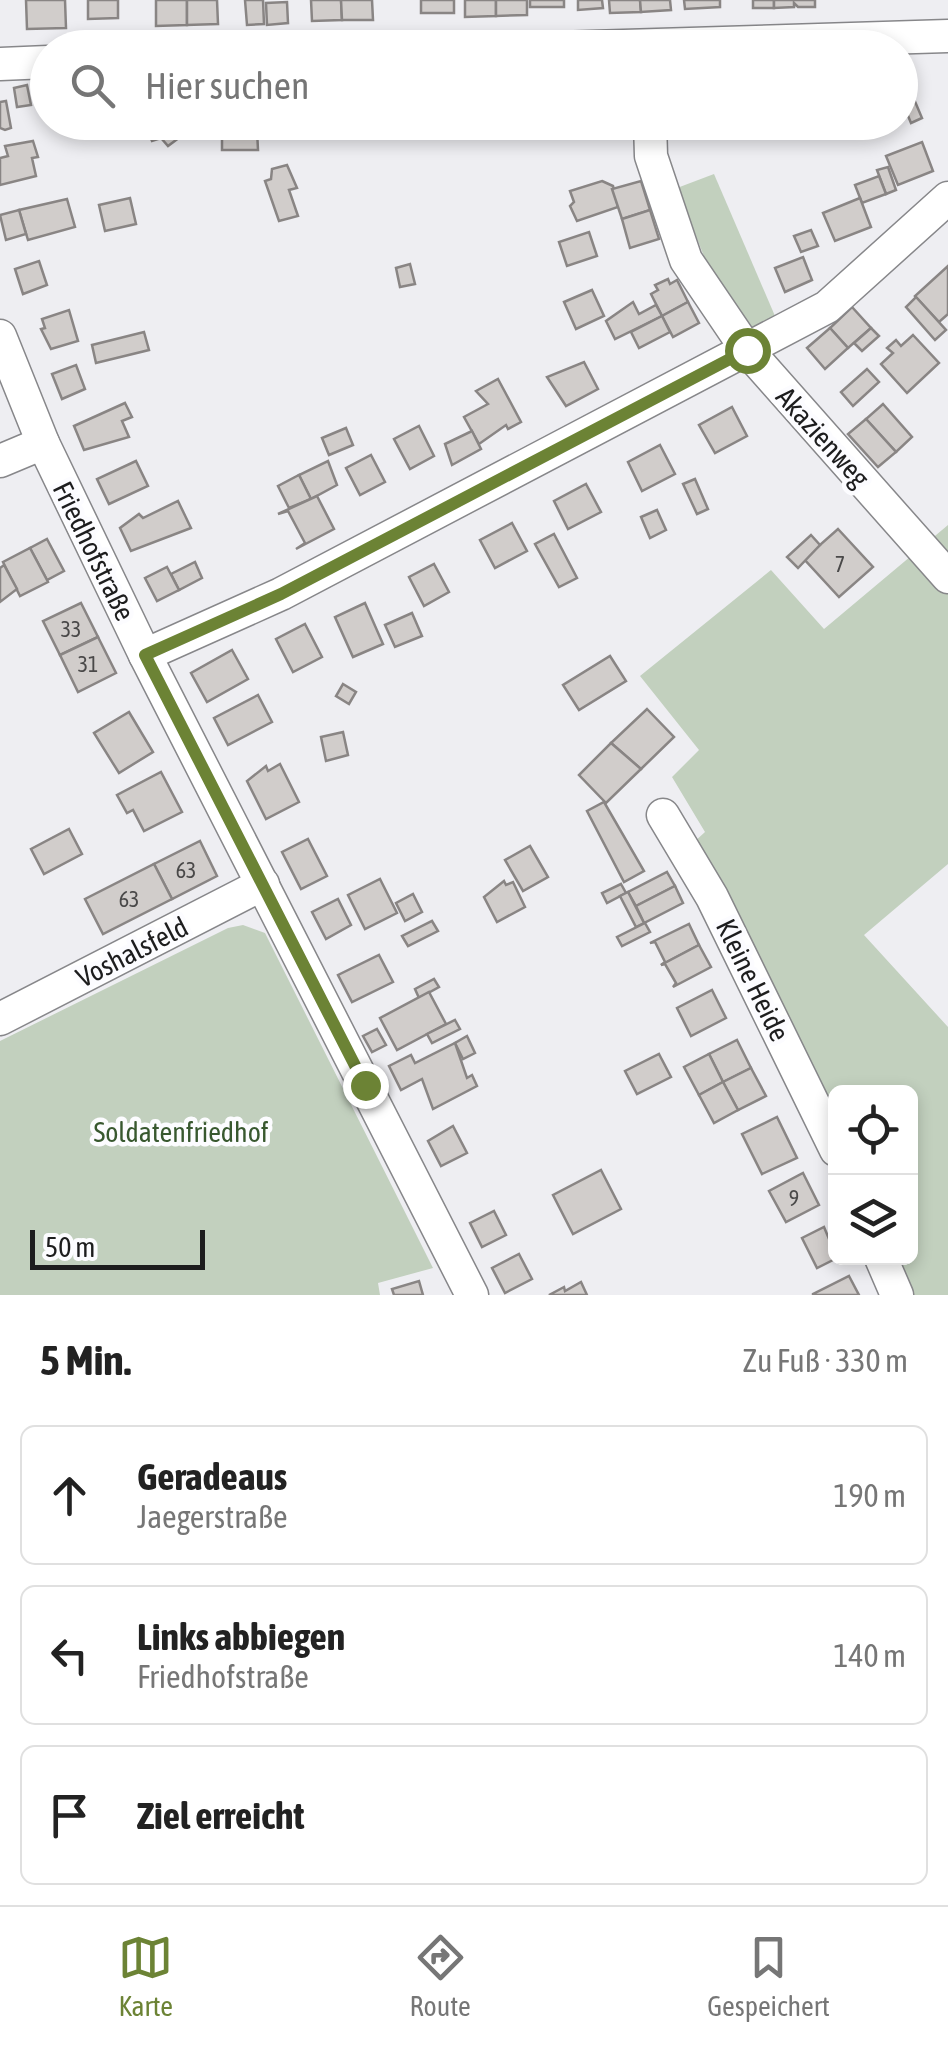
<!DOCTYPE html>
<html lang="de">
<meta charset="utf-8">
<style>
body{margin:0;font-family:"Asap Condensed",sans-serif;background:#f6f6f6;color:#222}
.controls{position:absolute;right:30px;bottom:30px;display:grid;overflow:hidden;border-radius:15px;box-shadow:0 5px 15px #0003}
.controls button{width:90px;height:90px;display:grid;place-items:center;padding:0;border:0;border-bottom:2px solid #e0e0e0;background:#fff;color:#222;font:50px sans-serif}
.scale{position:absolute;left:30px;bottom:25px;width:175px;box-sizing:border-box;padding-left:10px;border:5px solid #1d1d1e;border-top:0;font-size:28px;line-height:35px;white-space:nowrap;color:#1d1d1e;-webkit-text-stroke:8px #fcfcff;paint-order:stroke}
.stop{position:absolute;width:30px;height:30px;margin:-22px;border:8px solid #6c8335;border-radius:50%;background:#fff}
.stop.end{background:#6c8335;border-color:#fff;box-shadow:0 2px 10px #0008}
.list{margin:0;padding:0;list-style:none}
h2{display:flex;justify-content:space-between;align-items:center;height:130px;margin:0;padding:0 40px;font-size:42px}
h2 small{font-size:32px;font-weight:400;color:#767676}
.list li{display:grid;grid-template-columns:65px 1fr auto;gap:30px;align-items:center;box-sizing:border-box;height:140px;margin:0 20px 20px;padding:0 20px;border:2px solid #e0e0e0;border-radius:15px}
.list b{display:block;font-size:38px;white-space:nowrap}
.list p{margin:0;font-size:32px;white-space:nowrap;color:#767676}
.list em{font-size:32px;font-style:normal;color:#767676}
.icon{flex:none;width:55px;height:55px;fill:none;stroke:currentColor;stroke-width:2;stroke-linecap:round;stroke-linejoin:round}
.map{position:relative;flex:none;width:948px;height:1295px;overflow:hidden}
.search{position:absolute;background:#fff;box-shadow:0 5px 15px #0003;left:30px;right:30px;top:30px;height:110px;display:flex;align-items:center;gap:25px;box-sizing:border-box;padding:0 35px;border-radius:55px;color:#767676;font-size:38px}
.sheet{height:610px;background:#fff}
nav{display:flex;justify-content:space-around;align-items:center;box-sizing:border-box;height:140px;border-top:2px solid #e0e0e0;background:#fff;font-size:28px;color:#767676}
nav a{display:grid;justify-items:center;gap:5px}
nav .on{color:#6c8335}
.map>svg:first-child{display:block}
.green{fill:#c2d0be}
.building{fill:#d1cdcb;stroke:#898584;stroke-width:2.5}
.lines{fill:none;stroke-linecap:round;stroke-linejoin:round}
.minor-casing{stroke:#87878a;stroke-width:35}
.minor{stroke:#fff;stroke-width:32}
.route{stroke:#6c8335;stroke-width:12}
.labels{text-anchor:middle;dominant-baseline:central;stroke-width:9;stroke-linejoin:round;paint-order:stroke}
.number-label{font-size:22px;fill:#4a4949}
.street-label{font-size:28px;fill:#1d1d1e;stroke:#fcfcff}
.park-label{font-size:28px;fill:#38582f;stroke:#fcfcff}
</style>
<div class="map">
<svg width="948" height="1295" viewBox="0 0 948 1295">
<rect width="100%" height="100%" fill="#eeeef2"/>
<!-- green -->
<g class="green">
<path d="M714,174l61,142 -24,13 -38,-50 -36,-91z"/>
<path d="M948,525v339l-84,71 84,92v268h-40l-17,-37h19v-166h-74l-1,42 -142,-291 12,-11 -33,-55 27,-27 -59,-74 131,-106 53,59z"/>
<path d="M243,925l22,8 168,335 -55,15 2,12h-380v-254l228,-113z"/>
</g>
<!-- building -->
<g class="building">
<path d="M26,0h39l1,28 -39,1z"/>
<path d="M88,0h30v18l-30,1z"/>
<path d="M156,0h31v25l-31,1z"/>
<path d="M187,0h30l1,24 -31,1z"/>
<path d="M245,0h18l1,24 -17,1z"/>
<path d="M311,0h30l1,20 -30,1z"/>
<path d="M341,0h31l1,20h-31z"/>
<rect x="421" y="0" width="33" height="13"/>
<path d="M465,0h31v16l-31,1z"/>
<path d="M496,0h31v15l-31,1z"/>
<rect x="530" y="0" width="34" height="7"/>
<path d="M578,0h24l1,8 -25,2z"/>
<path d="M609,0h31l1,12 -31,1z"/>
<path d="M640,0h30l1,10 -30,2z"/>
<path d="M684,0h36v7l-35,2z"/>
<rect x="753" y="0" width="21" height="8"/>
<path d="M774,0h41v7h-17l-4,-4v4l-20,1z"/>
<path d="M287,2l1,21 -21,2 -1,-22z"/>
<path d="M27,85l4,20 -14,2 -3,-19z"/>
<path d="M911,92l11,26 -11,5 -11,-27z"/>
<path d="M6,101l5,27 -6,2 -5,-2v-26z"/>
<path d="M144,122h35l5,12 -16,12 -7,-8 -9,3z"/>
<path d="M185,122h18l3,8 -16,6z"/>
<path d="M228,122h22v8h7l1,20h-36v-23h6z"/>
<path d="M601,122h29l2,12 -30,4z"/>
<path d="M33,141l5,16 -6,1 4,18 -36,9v-27l8,-2 -3,-10z"/>
<path d="M922,142l11,29 -35,14 -12,-29z"/>
<path d="M287,165l10,23 -8,2 9,26 -19,5 -14,-40 6,-2 1,-10z"/>
<path d="M888,167l8,23 -10,4 -9,-24z"/>
<path d="M879,176l7,18 -24,9 -7,-18z"/>
<path d="M602,181l11,5 5,21 -41,14 -7,-15 4,-4 -4,-11z"/>
<path d="M641,181l9,29 -28,9 -10,-30z"/>
<path d="M130,198l6,26 -31,7 -6,-26z"/>
<path d="M860,198l11,29 -36,14 -12,-28z"/>
<path d="M67,199l8,28 -47,13 -9,-30z"/>
<path d="M19,210l7,24 -20,6 -6,-25z"/>
<path d="M650,210l9,29 -29,9 -8,-29z"/>
<path d="M811,230l7,16 -17,6 -7,-16z"/>
<path d="M589,232l8,24 -30,10 -8,-24z"/>
<path d="M803,257l9,23 -27,12 -10,-24z"/>
<path d="M39,261l8,24 -24,9 -8,-25z"/>
<path d="M410,264l5,20 -15,3 -4,-19z"/>
<path d="M948,266v48l-9,8 -24,-26z"/>
<path d="M668,279l2,5 7,-4 11,22 -26,14 -11,-22 7,-4 -3,-5z"/>
<path d="M592,290l12,26 -28,13 -12,-27z"/>
<path d="M916,297l30,33 -11,10 -29,-33z"/>
<path d="M633,302l6,12 17,-9 6,11 -47,23 -9,-18z"/>
<path d="M688,302l11,21 -26,14 -11,-21z"/>
<path d="M852,307l19,21 -23,20 -18,-20z"/>
<path d="M69,310l9,31 -27,8 -10,-20 4,-1 -3,-9z"/>
<path d="M662,316l8,16 -31,16 -8,-16z"/>
<path d="M830,328l18,20 -23,21 -18,-21z"/>
<path d="M871,328l8,8 -17,15 -8,-8z"/>
<path d="M144,332l5,18 -53,13 -4,-18z"/>
<path d="M913,335l26,28 -32,30 -26,-29 12,-11 -6,-5 9,-8 5,6z"/>
<path d="M584,362l14,27 -32,17 -19,-29z"/>
<path d="M76,365l9,24 -23,10 -10,-25z"/>
<path d="M867,369l12,13 -26,24 -12,-14z"/>
<path d="M498,379l23,43 -13,7 -2,-4 -27,19 -15,-27 24,-13 -12,-13z"/>
<path d="M125,403l7,14 -10,4 7,16 -45,13 -10,-24z"/>
<path d="M883,404l29,33 -16,15 -30,-33z"/>
<path d="M732,407l15,29 -32,17 -16,-28z"/>
<path d="M866,419l30,33 -18,15 -30,-33z"/>
<path d="M419,426l15,30 -24,13 -16,-30z"/>
<path d="M346,428l7,17 -24,10 -7,-17z"/>
<path d="M472,431l9,18 -29,16 -7,-21z"/>
<path d="M660,445l15,29 -33,17 -14,-29z"/>
<path d="M371,455l14,27 -25,13 -14,-27z"/>
<path d="M136,461l12,25 -39,18 -12,-25z"/>
<path d="M328,461l9,24 -26,14 -12,-24z"/>
<path d="M299,475l12,24 -22,9 -11,-22z"/>
<path d="M695,479l13,30 -11,5 -14,-30z"/>
<path d="M586,484l15,28 -33,17 -14,-28z"/>
<path d="M317,496l17,33 -38,20 9,-6 -17,-32 -10,3z"/>
<path d="M178,501l13,27 -60,23 -11,-23 19,-14 4,4z"/>
<path d="M657,510l9,20 -16,8 -9,-21z"/>
<path d="M512,523l15,28 -32,17 -15,-28z"/>
<path d="M838,529l35,38 -34,30 -35,-38z"/>
<path d="M554,534l23,44 -18,9 -24,-43z"/>
<path d="M811,535l9,10 -22,23 -11,-11z"/>
<path d="M47,539l17,32 -17,9 -17,-32z"/>
<path d="M30,548l18,34 -28,14 -17,-34z"/>
<path d="M195,562l7,16 -23,12 -8,-16z"/>
<path d="M434,564l15,28 -25,14 -15,-29z"/>
<path d="M4,565l13,24 -17,13v-34z"/>
<path d="M167,567l12,23 -22,11 -12,-23z"/>
<path d="M81,603l17,34 -38,18 -17,-34z"/>
<path d="M365,603l18,41 -30,13 -18,-40z"/>
<path d="M412,613l10,23 -27,11 -10,-22z"/>
<path d="M305,624l17,33 -29,15 -17,-33z"/>
<path d="M98,637l18,36 -38,19 -18,-37z"/>
<path d="M232,650l16,29 -41,23 -16,-29z"/>
<path d="M610,656l16,25 -47,29 -16,-25z"/>
<path d="M343,684l13,8 -7,12 -13,-8z"/>
<path d="M258,695l14,27 -44,23 -14,-27z"/>
<path d="M647,709l27,28 -33,32 -30,-26z"/>
<path d="M129,712l24,40 -34,21 -25,-40z"/>
<path d="M343,732l5,23 -22,6 -5,-24z"/>
<path d="M611,743l30,26 -35,34 -27,-28z"/>
<path d="M280,764l19,38 -33,17 -19,-38 19,-15 2,5z"/>
<path d="M161,772l21,40 -38,19 -11,-21 -6,3 -10,-18z"/>
<path d="M604,802l40,69 -20,11 -37,-71z"/>
<path d="M69,829l13,25 -38,20 -13,-25z"/>
<path d="M308,839l19,37 -26,13 -19,-37z"/>
<path d="M200,841l17,35 -45,23 -18,-35z"/>
<path d="M530,846l18,31 -25,14 -18,-31z"/>
<path d="M154,864l18,35 -69,35 -18,-35z"/>
<path d="M667,872l8,14 -39,20 -8,-14z"/>
<path d="M380,879l17,34 -32,16 -17,-34z"/>
<path d="M504,881l2,4 7,-3 12,25 -28,15 -13,-25z"/>
<path d="M621,884l5,9 -19,10 -5,-10z"/>
<path d="M675,886l8,17 -39,20 -8,-17z"/>
<path d="M628,892l16,31 -8,4 -16,-31z"/>
<path d="M413,894l9,18 -17,9 -9,-18z"/>
<path d="M338,899l13,26 -25,14 -14,-27z"/>
<path d="M432,921l6,10 -30,15 -6,-10z"/>
<path d="M645,923l5,9 -28,14 -5,-9z"/>
<path d="M689,924l10,21 -38,20 4,-3 -10,-20 -5,1z"/>
<path d="M699,945l12,22 -38,20 3,-4 -11,-19 -4,1z"/>
<path d="M379,955l14,27 -41,20 -14,-27z"/>
<path d="M434,979l5,8 -20,11 -4,-9z"/>
<path d="M712,990l14,28 -35,18 -14,-28z"/>
<path d="M429,992l17,32 -49,26 -17,-32z"/>
<path d="M455,1020l5,9 -28,14 -5,-9z"/>
<path d="M377,1029l9,16 -14,7 -9,-16z"/>
<path d="M467,1036l8,17 -12,6 -8,-16z"/>
<path d="M737,1040l14,28 -28,14 -14,-28z"/>
<path d="M455,1043l12,35 5,-3 5,11 -44,23 -11,-30 -21,11 -12,-24 22,-11 4,8z"/>
<path d="M659,1054l12,23 -34,17 -12,-23z"/>
<path d="M709,1054l14,28 -24,13 -15,-28z"/>
<path d="M751,1068l15,28 -28,14 -15,-28z"/>
<path d="M723,1082l15,28 -24,13 -15,-28z"/>
<path d="M777,1117l20,41 -35,16 -20,-40z"/>
<path d="M453,1126l14,27 -26,13 -13,-25z"/>
<path d="M601,1170l20,39 -48,25 -20,-39z"/>
<path d="M803,1173l16,32 -33,17 -17,-31z"/>
<path d="M494,1211l12,24 -24,12 -12,-24z"/>
<path d="M824,1227l13,31 -20,10 -15,-30z"/>
<path d="M519,1254l13,25 -27,14 -13,-25z"/>
<path d="M849,1276l10,19h-46v-1z"/>
<path d="M419,1281l4,14h-29l-2,-6z"/>
<path d="M581,1282l6,13h-38l15,-8 1,4z"/>
</g>
<g class="lines">
<defs>
<g id="minor">
<path d="M557,48l391,-12"/>
<path d="M0,64l48,-2"/>
<path d="M650,122l1,34 35,104 61,90 201,227"/>
<path d="M0,336l43,107 102,212 327,640"/>
<path d="M0,461l43,-18"/>
<path d="M145,655l136,-61 546,-287 121,-109"/>
<path d="M663,815l49,82 124,253"/>
<path d="M0,1019l263,-135"/>
<path d="M881,1258l16,37"/>
</g>
</defs>
<!-- minor casing -->
<use href="#minor" class="minor-casing"/>
<!-- minor -->
<use href="#minor" class="minor"/>
</g>
<g class="lines">
<!-- route -->
<path class="route" d="M365,1085l-220,-430 136,-61 466,-244"/>
</g>
<g class="labels">
<!-- number labels -->
<g class="number-label">
<text x="840" y="564">7</text>
<text x="71" y="629">33</text>
<text x="88" y="664">31</text>
<text x="186" y="870">63</text>
<text x="129" y="899">63</text>
<text x="794" y="1198">9</text>
</g>
<!-- street labels -->
<g class="street-label">
<text transform="translate(823 437) rotate(48)">Akazienweg</text>
<text transform="translate(94 551) rotate(64)">Friedhofstraße</text>
<text transform="translate(132 952) rotate(-27)">Voshalsfeld</text>
<text transform="translate(753 980) rotate(64)">Kleine Heide</text>
</g>
<!-- park labels -->
<g class="park-label">
<text x="181" y="1132">Soldatenfriedhof</text>
</g>
</g>
</svg>
<div class="controls">
<button><svg class="icon" aria-label="locate" viewBox="0 0 24 24"><circle cx="12" cy="12" r="6"/><path d="M12 2v4M12 18v4M2 12h4M18 12h4"/></svg></button>
<button><svg class="icon" aria-label="layers" viewBox="0 0 24 24"><path d="M12 4l9 5-9 5-9-5zM3 14l9 5 9-5"/></svg></button>
</div>
<div class="scale">50 m</div>
<div class="stop" style="left:747px;top:350px"></div>
<div class="stop end" style="left:365px;top:1085px"></div>
<div class="search"><svg class="icon" aria-label="search" viewBox="0 0 24 24"><circle cx="10" cy="10" r="6"/><path d="M15 15l6 6"/></svg>Hier suchen</div>
</div>
<section class="sheet">
<h2>5 Min.<small>Zu Fuß · 330 m</small></h2>
<ul class="list">
<li><svg class="icon" aria-label="ahead" viewBox="0 0 24 24"><path d="M12 20V5M6 11l6-6 6 6"/></svg><div><b>Geradeaus</b><p>Jaegerstraße</p></div><em>190 m</em></li>
<li><svg class="icon" aria-label="left" viewBox="0 0 24 24"><path d="M17 20v-9H6M10 6l-5 5 5 5"/></svg><div><b>Links abbiegen</b><p>Friedhofstraße</p></div><em>140 m</em></li>
<li><svg class="icon" aria-label="arrive" viewBox="0 0 24 24"><path d="M6 21V4h12l-3 4 3 4H6"/></svg><div><b>Ziel erreicht</b></div></li>
</ul>
</section>
<nav>
<a class="on"><svg class="icon" aria-label="map" viewBox="0 0 24 24"><path d="M3 6l6-2 6 2 6-2v14l-6 2-6-2-6 2zM9 4v14M15 6v14"/></svg>Karte</a>
<a><svg class="icon" aria-label="directions" viewBox="0 0 24 24"><path d="M12 3l9 9-9 9-9-9zM9 14v-3h6M13 9l2 2-2 2"/></svg>Route</a>
<a><svg class="icon" aria-label="saved" viewBox="0 0 24 24"><path d="M7 4h10v16l-5-4-5 4z"/></svg>Gespeichert</a>
</nav>
